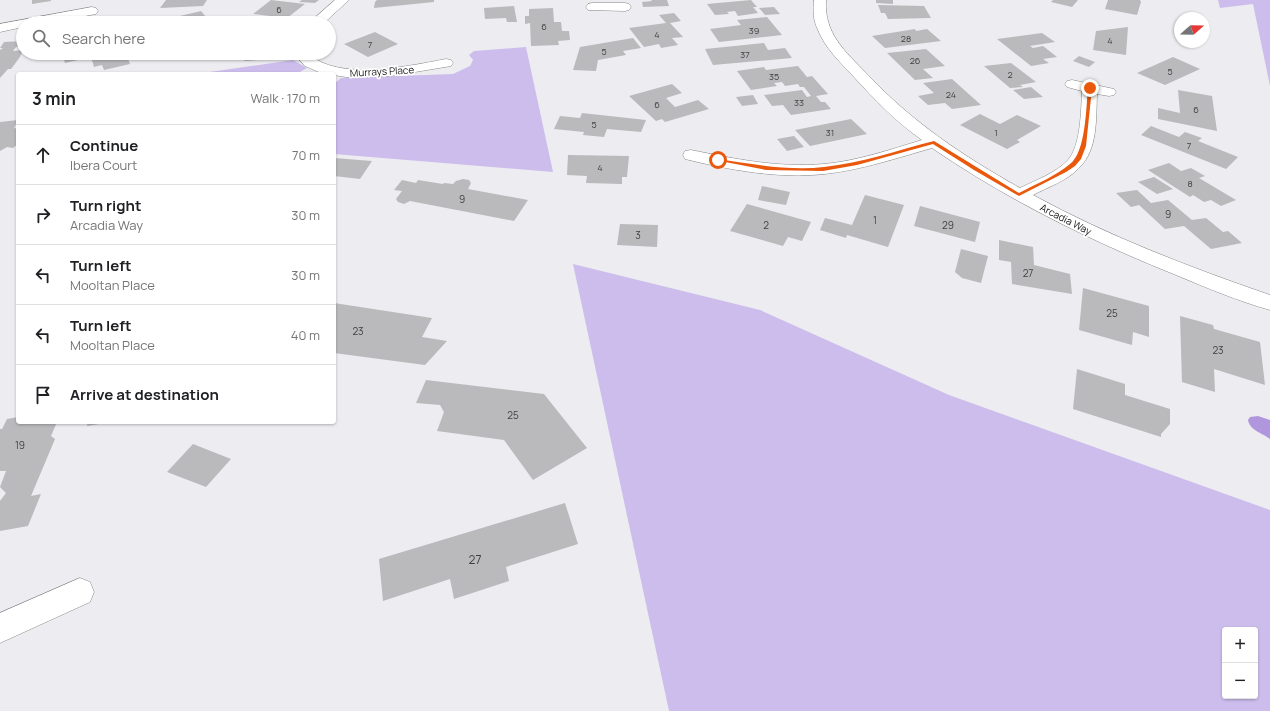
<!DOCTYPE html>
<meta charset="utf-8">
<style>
body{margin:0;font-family:Manrope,sans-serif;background:#f2f2f2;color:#202124}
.controls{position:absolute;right:12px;bottom:12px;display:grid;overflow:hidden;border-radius:4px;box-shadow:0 1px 3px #0004}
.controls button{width:36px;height:36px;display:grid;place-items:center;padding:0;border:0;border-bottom:1px solid #e0e0e0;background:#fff;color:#202124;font:20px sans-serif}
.compass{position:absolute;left:1174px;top:12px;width:36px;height:36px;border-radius:50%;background:#fff;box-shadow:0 1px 3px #0004;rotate:70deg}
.stop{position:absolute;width:12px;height:12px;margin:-9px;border:3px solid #ea580c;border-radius:50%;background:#fff}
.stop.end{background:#ea580c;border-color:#fff;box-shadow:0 1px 4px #0008}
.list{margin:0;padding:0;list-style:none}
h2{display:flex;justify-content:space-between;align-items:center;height:52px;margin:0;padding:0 16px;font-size:17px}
h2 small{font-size:13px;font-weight:400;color:#757577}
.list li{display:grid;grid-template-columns:26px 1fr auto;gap:12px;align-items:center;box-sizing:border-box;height:60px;padding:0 16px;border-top:1px solid #e0e0e0}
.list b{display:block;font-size:15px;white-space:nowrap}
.list p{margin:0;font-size:13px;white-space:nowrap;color:#757577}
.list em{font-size:13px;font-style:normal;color:#757577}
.icon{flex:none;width:22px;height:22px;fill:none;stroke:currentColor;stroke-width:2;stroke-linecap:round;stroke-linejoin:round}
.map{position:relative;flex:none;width:1270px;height:711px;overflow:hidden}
.search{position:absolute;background:#fff;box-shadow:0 1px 3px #0004;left:16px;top:16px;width:320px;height:44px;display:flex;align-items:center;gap:10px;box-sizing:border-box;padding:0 14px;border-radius:22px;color:#757577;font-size:15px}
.panel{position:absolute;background:#fff;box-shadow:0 1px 3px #0004;left:16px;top:72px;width:320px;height:352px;border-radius:4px}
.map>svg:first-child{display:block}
.green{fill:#cdbded;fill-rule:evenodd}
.water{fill:#b097dd}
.building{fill:#bababd}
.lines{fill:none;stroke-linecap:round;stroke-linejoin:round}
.minor-casing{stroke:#878789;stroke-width:1}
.minor{fill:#fff;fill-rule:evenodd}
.route{fill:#ea580c}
.labels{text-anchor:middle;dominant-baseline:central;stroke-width:3.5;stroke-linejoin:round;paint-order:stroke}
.far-number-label{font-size:9px;fill:#3f3f40}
.far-street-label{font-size:10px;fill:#161617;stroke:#fff}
.number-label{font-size:10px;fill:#3f3f40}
.near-number-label{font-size:12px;fill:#3f3f40}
</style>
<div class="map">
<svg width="1270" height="711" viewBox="0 0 1270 711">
<rect width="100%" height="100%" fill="#edecf0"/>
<!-- green -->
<g class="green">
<path d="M1218,0h52v86l-17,-82 -33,4z"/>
<path d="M526,47l27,125 -219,-18v-70l7,-6 112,-4 17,-8 3,-6 -4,-5 5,-4z"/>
<path d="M293,60l14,8 -11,6h-87l1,-2z"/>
<path d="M573,264l187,46 189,85 321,115v201h-601zM1225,630h30v66h-30z"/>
</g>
<!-- water -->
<path class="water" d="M1258,416l12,4v19c-7,-6 -20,-8 -22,-19l2,-3z"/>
<!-- building -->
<g class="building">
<path d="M32,0h19v1l-19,3z"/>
<path d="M166,0h41l-4,6 -43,2z"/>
<path d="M271,0l34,4 -18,14 -34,-4z"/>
<path d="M302,0h17l-4,3 -16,-1z"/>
<path d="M377,0h57v2l-60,6 1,-6z"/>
<path d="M651,0h16l2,6 -26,1 -1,-5 10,-1z"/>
<path d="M751,0l6,7h-4l5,6 -20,3 -3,-5 -8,1 2,2 -14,1 -8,-11z"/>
<path d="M876,0h17v4l-17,-1z"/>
<path d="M1053,0h25l-6,7 -21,-5z"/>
<path d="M1108,0h32l1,2 -4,13 -32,-6z"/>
<path d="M878,5l46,1 7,12 -43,1 -3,-6h-4z"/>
<path d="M514,6l3,16h-10l-1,-4 -21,1 -1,-11z"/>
<path d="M774,7l6,7 -15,1 -6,-7z"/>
<path d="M553,8l1,14h7l1,9h7l1,9 -12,1 1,4 -28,1 -1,-23 -5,1v-8h4v-7z"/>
<path d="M201,11l5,6 -5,1 5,5h-25l4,-2 -5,-5z"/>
<path d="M674,13l7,8 -11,2 13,14 -11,1 6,7 -17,3 -2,-4 -15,3 -15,-19 37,-5 -7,-8z"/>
<path d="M767,17l15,18 -63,7 -9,-13 31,-4 -4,-5z"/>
<path d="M1128,27l-2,28 -33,-5 3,-19z"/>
<path d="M915,29l1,2 11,-2 14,12 -56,7 -13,-12z"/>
<path d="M375,32l23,12 -30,13 -24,-13z"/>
<path d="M1042,33l13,9 -25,4 3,2 10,-2 14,11 -14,2 6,4 -18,3 -34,-27z"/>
<path d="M633,38l8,10 -18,3 3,4 -28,5 -2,11 -23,-1 7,-23z"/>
<path d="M23,41v6h-7l-3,4 10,-1 -3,7 -9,12h-3l-8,9v-28l3,-2h-3l4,-6z"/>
<path d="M764,43l4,7 17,-2 7,10 -79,7 -8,-16z"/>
<path d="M926,49l19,17 -22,3 10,9 -18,2 -28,-27z"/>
<path d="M62,53h64l4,11 -26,6 -2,-5 -8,2 -3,-10 -26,6z"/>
<path d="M238,53h26l-5,7 -14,1 -9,-6z"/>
<path d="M1079,56l16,6 -6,5 -16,-6z"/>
<path d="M1173,57l27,12 -35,16 -28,-12z"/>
<path d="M1011,63l25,19 -16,3 3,2 -13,1 -26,-22z"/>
<path d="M798,66l9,11 5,-1 16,18 -12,2 5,6h4l6,7 -40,6 -8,-10 -11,1 -8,-11 38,-5 5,7 4,-1 -7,-9h-4l-2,-3 -13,2 -3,-4 -8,1 3,3 -26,4 -14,-19 27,-4 2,3z"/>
<path d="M952,79l29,26 -29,4 -7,-6 -17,2 -10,-9 16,-3 -11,-10z"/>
<path d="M672,84l10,9 -16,5 9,9 23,-7 11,9 -44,13 -3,-3 -6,2 -27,-25z"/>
<path d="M1031,87l12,10 -19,2 -11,-9z"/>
<path d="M1178,90l34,6 5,35 -59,-12v-11l22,5z"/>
<path d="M753,95l5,9 -16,2 -6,-9z"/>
<path d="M582,113l64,7 -5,12 -34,-3 -3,8 -21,-2 1,-3 -30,-3 6,-13 20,2z"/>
<path d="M980,114l20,10 17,-9 24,11 -24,14 3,2 -13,7 -47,-24z"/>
<path d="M851,119l16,15 -57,12 -15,-16z"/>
<path d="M18,120l-4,8 4,1v15l-5,4 -6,-1 -7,4v-29z"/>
<path d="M1151,126l28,11 6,-5 17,6 -4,3 40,16 -12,12 -85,-34z"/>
<path d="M794,136l10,11 -17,4 -10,-12z"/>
<path d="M568,155l61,1 -2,21h-5v7l-36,-1 1,-7 -20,-1z"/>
<path d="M334,158l38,3 -12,18 -26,-3z"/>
<path d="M1169,163l12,8 10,-3 14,8 -6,2 37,22 -15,6 -10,-6 -7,2 -11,-7 -3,2 -42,-27z"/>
<path d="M1154,177l19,12 -16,5 -19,-12z"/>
<path d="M463,179l6,1 2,3 -3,6 60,11 -14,21 -104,-20 -6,3 -6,-2 -2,-3 6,-8 -8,-1 8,-10 14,3 2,-3 25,4 1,-1 9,1 3,-3z"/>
<path d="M762,186l28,6 -4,13 -28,-5z"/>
<path d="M1137,190l14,13 17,-3 24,20 14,-2 17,14 5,-1 14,12 -31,6 -27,-23 -19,3 -26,-24 -8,2 -15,-14z"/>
<path d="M865,195l39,10 -16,42 -41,-12 -1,3 -26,-8 5,-12 27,7z"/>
<path d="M747,204l64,18 -9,19 -14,-4 -5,9 -53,-15z"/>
<path d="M920,206l60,16 -5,20 -61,-16z"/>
<path d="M620,224l38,1 -1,22 -40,-2z"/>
<path d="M999,240l34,7 1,18 36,9 2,20 -60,-10 -1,-22 -12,-2z"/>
<path d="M961,249l27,7 -7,27 -19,-5 -7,-6z"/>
<path d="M1083,288l66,18v31l-16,-5 -1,13 -53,-15z"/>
<path d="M334,303l98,15 -10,19 25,4 -22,24 -91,-12z"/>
<path d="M1180,316l33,9 1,4 46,13 5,43 -51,-16 1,23 -33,-10z"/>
<path d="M1077,369l48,15v11l45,14v15l-9,10v3l-88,-28z"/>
<path d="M426,380l118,14 43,54 -54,32 -29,-40 -67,-9 7,-19 -4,-7 -24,-2z"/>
<path d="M18,417v5h39l-6,14 4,3 -24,57 10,-2 -13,32 -28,5v-30l6,-8 -6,-6 6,-16h-6v-42h2l5,-10z"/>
<path d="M88,422h17v1l-18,3z"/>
<path d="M193,444l38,15 -25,28 -39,-15z"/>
<path d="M565,503l13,41 -72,23 3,14 -55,18 -4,-20 -67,22 -4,-42z"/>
</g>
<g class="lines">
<defs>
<g id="minor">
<path d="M335,0h14l-25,23h-15z"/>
<path d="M814,0h12c-2,34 19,51 41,74 45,48 96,82 153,114 16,-8 36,-15 48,-28 13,-15 13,-50 14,-69l-15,-4 -2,-3 2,-3 5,-1 42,9 2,3 -2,3 -5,1 -12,-2c-1,24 1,56 -18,74 -12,13 -31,19 -46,27 75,41 156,72 237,100v15c-32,-9 -63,-22 -94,-35 -85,-34 -168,-75 -244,-127 -35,10 -71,22 -107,26 -47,5 -95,-4 -140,-15l-2,-4 2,-4 6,-1c44,9 88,18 133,14 33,-3 65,-14 98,-24 -26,-18 -48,-41 -69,-64 -13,-14 -28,-28 -35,-46 -5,-10 -5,-19 -4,-30z"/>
<path d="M592,3h33l4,1 2,3 -2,3 -4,1 -37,-1 -2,-3 2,-3z"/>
<path d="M92,7l4,1 2,3 -2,3 -49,9h-24v4l-23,5v-8z"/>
<path d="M293,53h15c29,29 101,13 138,6l5,1 2,3 -2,3 -60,10 -45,1 -25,-4 -16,-7z"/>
<path d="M80,578l10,4 4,10 -4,10 -90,41v-30z"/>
</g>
</defs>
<!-- minor casing -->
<use href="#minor" class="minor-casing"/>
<!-- minor -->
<use href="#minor" class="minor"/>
</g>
<!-- route -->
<path class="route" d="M1090,87l2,1 -6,58 -5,13 -6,7 -9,6 -47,24 -45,-26 -41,-26 -76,21 -34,6 -57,-1 -51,-10 3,-1c34,5 71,12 106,8 38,-4 74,-17 110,-26l85,52c17,-9 37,-17 51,-29 16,-12 16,-57 18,-76z"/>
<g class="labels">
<!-- far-number labels -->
<g class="far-number-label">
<text x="279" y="9">6</text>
<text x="544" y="26">6</text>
<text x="754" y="30">39</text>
<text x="657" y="34">4</text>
<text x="906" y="38">28</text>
<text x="1110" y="40">4</text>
<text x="370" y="44">7</text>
<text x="604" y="51">5</text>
<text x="745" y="54">37</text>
<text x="915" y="60">26</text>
<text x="1170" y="71">5</text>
<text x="1010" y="74">2</text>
<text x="774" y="76">35</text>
<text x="951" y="94">24</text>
<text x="799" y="102">33</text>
<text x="657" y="104">6</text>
<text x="1196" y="109">6</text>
<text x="594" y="124">5</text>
<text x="830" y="132">31</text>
<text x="996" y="132">1</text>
<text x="1189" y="145">7</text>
<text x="600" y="167">4</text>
<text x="1190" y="183">8</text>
</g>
<!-- far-street labels -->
<g class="far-street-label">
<text transform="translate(382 71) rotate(-3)">Murrays Place</text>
<text transform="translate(1066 219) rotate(27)">Arcadia Way</text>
</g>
<!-- number labels -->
<g class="number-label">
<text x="462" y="199">9</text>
<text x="1168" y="214">9</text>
<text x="875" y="220">1</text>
<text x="766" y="225">2</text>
<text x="948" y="225">29</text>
<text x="638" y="235">3</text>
<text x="1028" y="273">27</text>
<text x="1112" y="313">25</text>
<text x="358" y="331">23</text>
<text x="1218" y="350">23</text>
<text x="513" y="415">25</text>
<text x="20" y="445">19</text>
</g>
<!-- near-number labels -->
<g class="near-number-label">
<text x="475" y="559">27</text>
</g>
</g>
</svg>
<div class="controls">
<button>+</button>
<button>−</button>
</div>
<svg class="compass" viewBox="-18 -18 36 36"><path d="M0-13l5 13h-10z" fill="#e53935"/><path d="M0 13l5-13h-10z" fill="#757577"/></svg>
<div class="stop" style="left:718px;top:160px"></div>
<div class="stop end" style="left:1090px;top:88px"></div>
<div class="search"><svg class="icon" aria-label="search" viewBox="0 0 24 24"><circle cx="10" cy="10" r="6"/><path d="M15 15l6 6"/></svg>Search here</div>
<section class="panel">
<h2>3 min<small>Walk · 170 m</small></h2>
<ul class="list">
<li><svg class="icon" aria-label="ahead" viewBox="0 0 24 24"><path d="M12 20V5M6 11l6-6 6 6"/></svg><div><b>Continue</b><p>Ibera Court</p></div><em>70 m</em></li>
<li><svg class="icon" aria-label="right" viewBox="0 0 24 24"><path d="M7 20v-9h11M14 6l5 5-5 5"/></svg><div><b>Turn right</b><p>Arcadia Way</p></div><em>30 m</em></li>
<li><svg class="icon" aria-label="left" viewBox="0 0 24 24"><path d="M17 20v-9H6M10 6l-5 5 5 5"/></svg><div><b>Turn left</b><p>Mooltan Place</p></div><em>30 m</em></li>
<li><svg class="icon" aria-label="left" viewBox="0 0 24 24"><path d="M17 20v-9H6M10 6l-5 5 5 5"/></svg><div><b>Turn left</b><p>Mooltan Place</p></div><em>40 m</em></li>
<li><svg class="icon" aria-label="arrive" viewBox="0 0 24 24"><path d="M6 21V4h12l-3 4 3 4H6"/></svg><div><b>Arrive at destination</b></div></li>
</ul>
</section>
</div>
